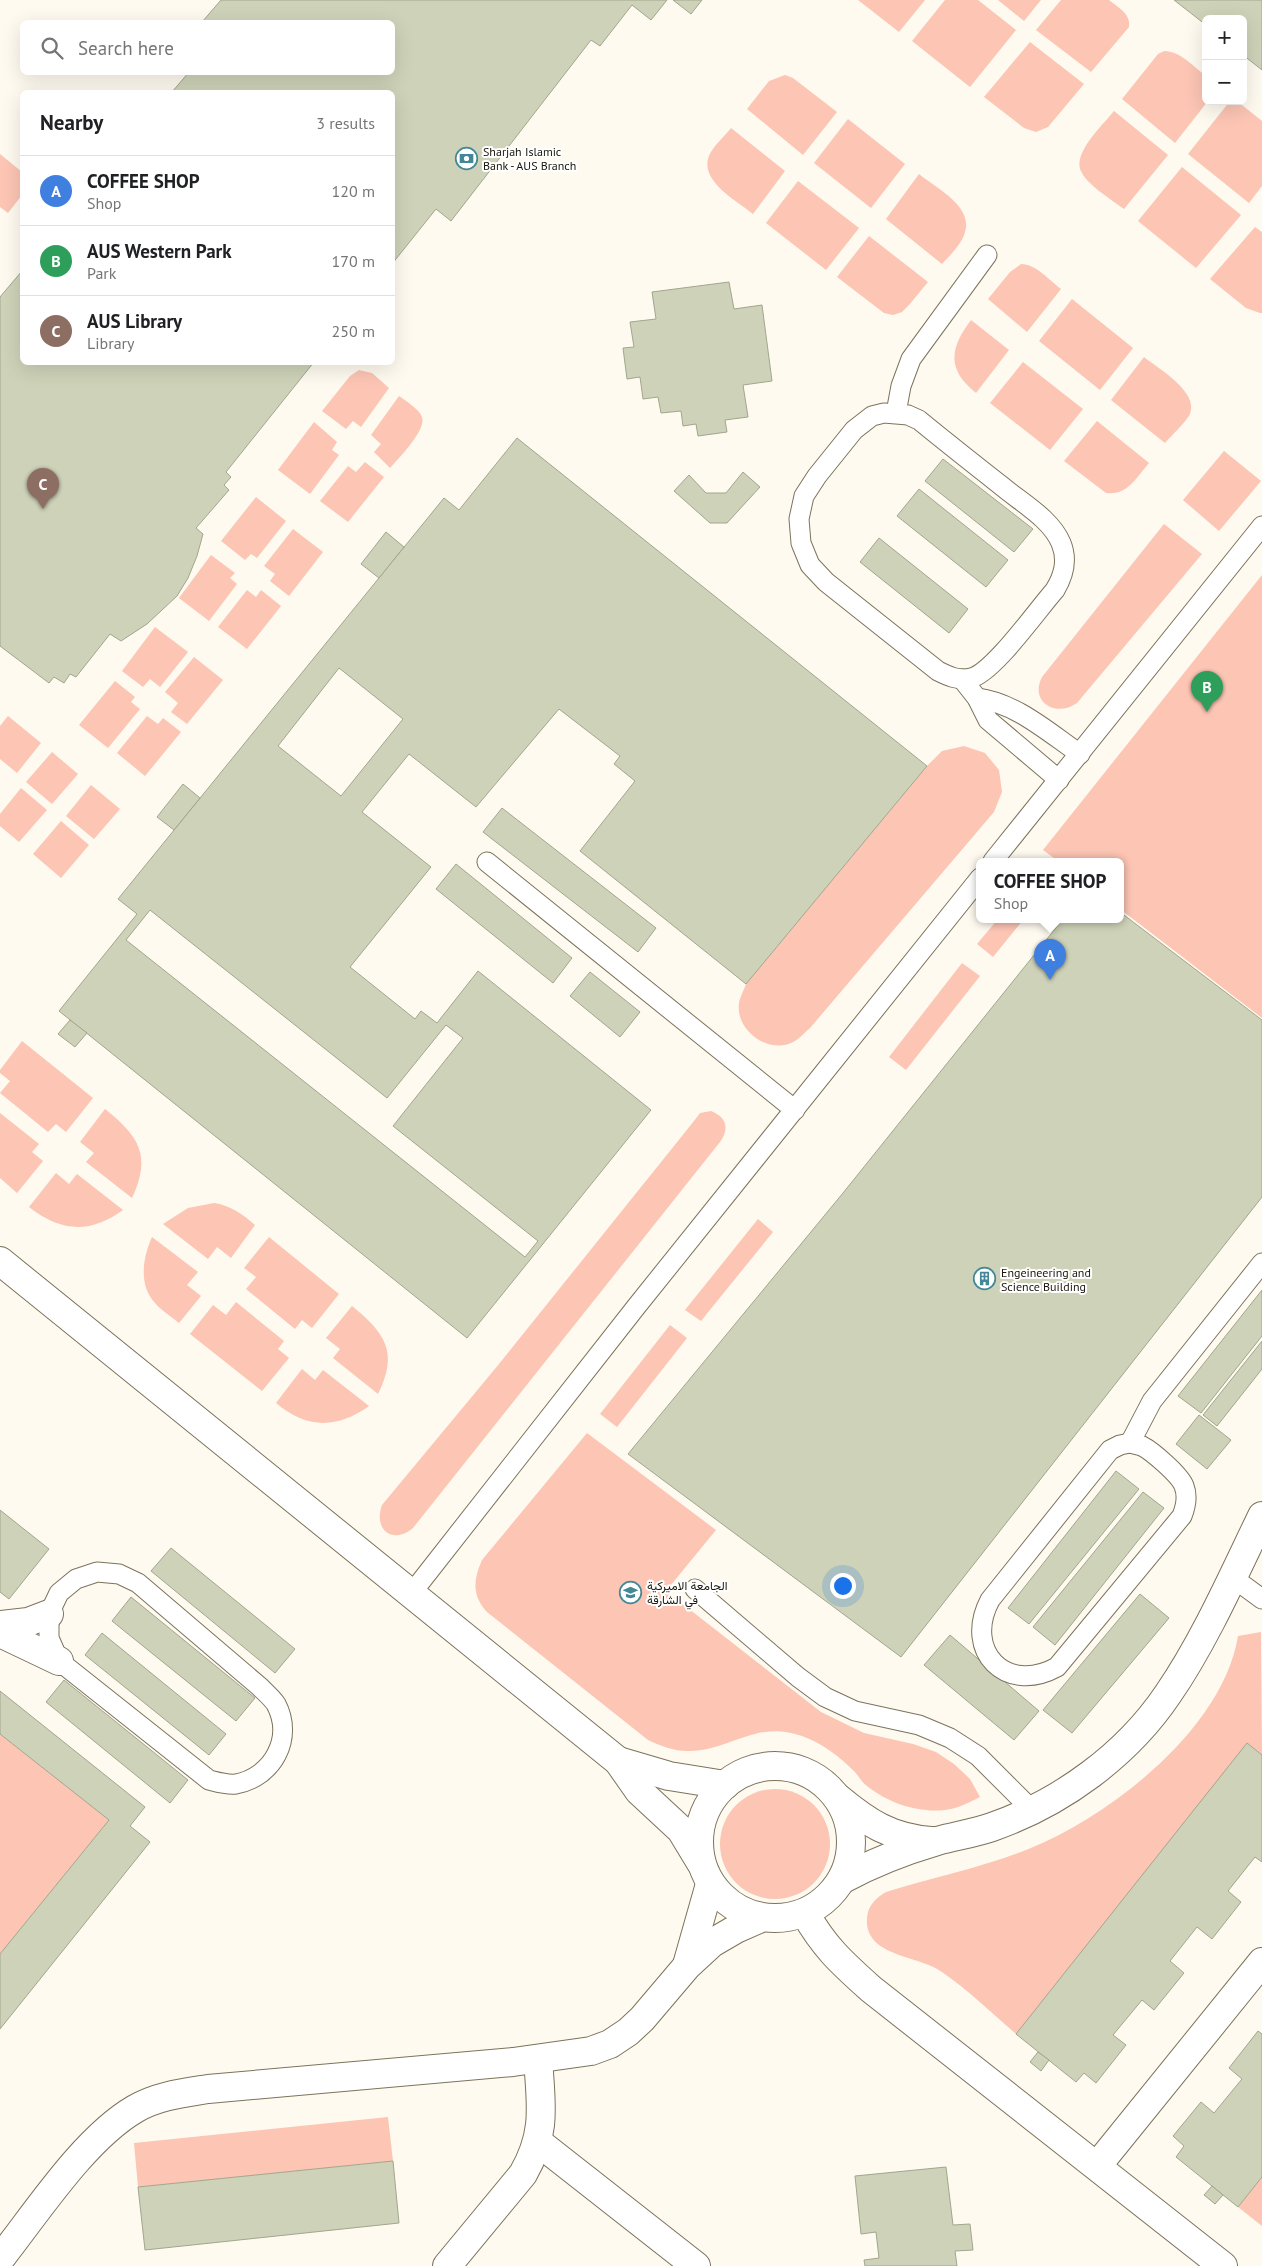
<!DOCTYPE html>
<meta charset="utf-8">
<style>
body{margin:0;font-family:"PT Sans",Vazirmatn,sans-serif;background:#f6f6f6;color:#202124}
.controls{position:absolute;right:15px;top:15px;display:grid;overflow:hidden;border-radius:8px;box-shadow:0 5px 20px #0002}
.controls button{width:45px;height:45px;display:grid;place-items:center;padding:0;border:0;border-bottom:1px solid #e0e0e0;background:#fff;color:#202124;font:25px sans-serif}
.you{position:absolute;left:842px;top:1585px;width:18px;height:18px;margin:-12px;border:4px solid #fff;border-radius:50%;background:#1a73e8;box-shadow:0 0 0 8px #1a73e833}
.badge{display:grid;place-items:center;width:32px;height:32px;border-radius:50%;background:#448797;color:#fff;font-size:16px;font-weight:700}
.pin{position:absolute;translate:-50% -41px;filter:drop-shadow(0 1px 2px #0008)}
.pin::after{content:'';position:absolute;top:26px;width:18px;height:15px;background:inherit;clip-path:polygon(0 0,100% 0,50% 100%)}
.popup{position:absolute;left:976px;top:858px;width:148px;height:65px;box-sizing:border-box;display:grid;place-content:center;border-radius:8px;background:#fff;filter:drop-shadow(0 1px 4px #0005);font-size:16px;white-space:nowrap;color:#757577}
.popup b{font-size:19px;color:#202124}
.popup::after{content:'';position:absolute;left:50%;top:100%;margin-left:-10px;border:10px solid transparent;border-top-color:#fff}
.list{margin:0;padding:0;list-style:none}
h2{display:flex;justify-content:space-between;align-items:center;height:65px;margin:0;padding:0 20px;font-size:21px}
h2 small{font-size:16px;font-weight:400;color:#757577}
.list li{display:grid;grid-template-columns:32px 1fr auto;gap:15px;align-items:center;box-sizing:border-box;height:70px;padding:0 20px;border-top:1px solid #e0e0e0}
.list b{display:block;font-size:19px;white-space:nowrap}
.list p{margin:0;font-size:16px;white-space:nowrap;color:#757577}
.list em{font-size:16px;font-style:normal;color:#757577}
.icon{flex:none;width:28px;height:28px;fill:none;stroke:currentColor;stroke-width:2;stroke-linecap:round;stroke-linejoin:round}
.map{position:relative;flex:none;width:1262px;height:2266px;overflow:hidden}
.search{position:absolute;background:#fff;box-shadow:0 5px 20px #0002;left:20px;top:20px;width:375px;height:55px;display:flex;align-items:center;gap:12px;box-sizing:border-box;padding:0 18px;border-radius:8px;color:#757577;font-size:19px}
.panel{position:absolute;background:#fff;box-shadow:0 5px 20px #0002;left:20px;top:90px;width:375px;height:275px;border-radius:8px}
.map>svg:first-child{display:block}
.green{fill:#fcc5b4}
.building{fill:#ced2b8;stroke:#a2a68d;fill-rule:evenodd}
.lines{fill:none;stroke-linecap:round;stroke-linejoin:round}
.lane-casing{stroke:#7d735c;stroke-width:21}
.street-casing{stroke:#7d735c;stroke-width:30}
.secondary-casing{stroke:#7d735c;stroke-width:30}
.lane{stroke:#fff;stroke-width:19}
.street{stroke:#fff;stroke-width:28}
.secondary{stroke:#fff;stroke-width:28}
.labels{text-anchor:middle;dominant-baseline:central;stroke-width:4;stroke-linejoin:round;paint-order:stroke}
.poi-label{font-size:12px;fill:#1a160d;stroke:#fff;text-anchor:start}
</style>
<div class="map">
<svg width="1262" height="2266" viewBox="0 0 1262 2266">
<rect width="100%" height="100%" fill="#fefaef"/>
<!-- green -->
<g class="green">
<path d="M858,0h67l-26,32z"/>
<path d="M945,0h33l38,30 -46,57 -58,-46z"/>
<path d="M998,0h43l-17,21z"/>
<path d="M1061,0h48c10,8 22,14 20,27l-38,45 -55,-42z"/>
<path d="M1030,42l54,42 -36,43 -12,5 -12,-4 -40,-31z"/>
<path d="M1164,51c16,0 29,15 42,25v25h2l-33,42 -53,-44 36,-45z"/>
<path d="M785,75l8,3 44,34 -34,43 -56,-46 22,-28z"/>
<path d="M1230,101h7l25,20v65l-13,17 -61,-49z"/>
<path d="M1114,111l54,44 -44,54c-12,-9 -35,-23 -42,-36 -12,-18 21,-48 32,-62z"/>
<path d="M848,119l57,45 -34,44 -57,-45z"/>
<path d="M731,128l54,43 -32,43c-16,-13 -54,-33 -44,-58 4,-10 15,-19 22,-28z"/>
<path d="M0,154l22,18v23l-14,18 -8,-6z"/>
<path d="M1182,167l59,48 -45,53 -58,-47z"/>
<path d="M919,174c17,14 54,32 46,58 -3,12 -15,23 -23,32l-56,-45z"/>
<path d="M798,181l61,47 -33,42 -60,-47z"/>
<path d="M1255,227l7,5v81h-2l-14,-5 -36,-29z"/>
<path d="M869,236l59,46 -19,23 -7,7 -9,3 -9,-2 -47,-36z"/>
<path d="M1021,264c15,0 28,16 40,25l-34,43 -39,-33 22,-27z"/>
<path d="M1072,299l61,49 -33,42 -61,-49z"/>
<path d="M971,320l38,30 -33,43c-30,-24 -26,-45 -5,-73z"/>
<path d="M1144,357c15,12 55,35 46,57 -4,8 -19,22 -25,29l-54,-43z"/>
<path d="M1023,362l60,47 -33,41 -60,-47z"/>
<path d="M359,370l13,3 17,15 -28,39 -8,-6 -7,8 -24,-18 28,-35z"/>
<path d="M399,396c7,5 20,13 23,21 5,12 -23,41 -32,51l-16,-16 7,-8 -10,-9z"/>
<path d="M1097,421l52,42c-12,14 -22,33 -43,30l-42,-32z"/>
<path d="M314,422l23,20 -5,8 7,5 -29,39 -32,-24z"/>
<path d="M1224,451l37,30 -42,50 -36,-31z"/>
<path d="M365,462l19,15 -36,45 -28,-21 28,-35 8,6z"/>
<path d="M256,497l30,24 -29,37 -6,-4 -6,6 -24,-19z"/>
<path d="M1164,524l38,30 -125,149c-21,15 -48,-1 -35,-26z"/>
<path d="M293,529l30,23 -34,44 -19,-15 5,-7 -11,-8z"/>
<path d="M211,555l24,18 -5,5 7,6 -28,37 -30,-23z"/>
<path d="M1262,575v443l-142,-109v-48h-62l-15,-11z"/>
<path d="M247,590l9,7 5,-7 20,16 -34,43 -29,-22z"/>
<path d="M155,627l33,25 -28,35 -10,-8 -7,8 -21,-16z"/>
<path d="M194,657l29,23 -36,44 -16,-12 7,-9 -13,-11z"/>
<path d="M115,681l20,16 -4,5 9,7 -32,39 -29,-23z"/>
<path d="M8,716l33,27 -24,30 -17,-14v-33z"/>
<path d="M147,716l11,8 5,-6 18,14 -36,44 -28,-23z"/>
<path d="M964,746l21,7 14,17 3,22 -8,20 -184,216c-5,4 -10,10 -15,13 -25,15 -60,-10 -56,-38 1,-6 5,-13 7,-19l181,-218 15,-15z"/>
<path d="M52,752l26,22 -26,30 -26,-22z"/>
<path d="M91,785l29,24 -26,30 -28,-23z"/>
<path d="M21,788l26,22 -28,32 -19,-16v-12z"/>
<path d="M61,821l28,24 -28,33 -28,-24z"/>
<path d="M998,919h26l-31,38 -16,-13z"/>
<path d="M962,963l18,13 -74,94 -17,-13z"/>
<path d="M22,1041l71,57 -27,34 -10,-8 -8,8 -48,-39 10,-12 -10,-8v-3z"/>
<path d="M105,1109c34,27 47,47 27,89l-46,-36 8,-9 -14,-11z"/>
<path d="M711,1111c15,6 19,17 9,31l-307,386c-20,17 -40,2 -31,-23l117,-141 195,-243 6,-8z"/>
<path d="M0,1113l39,31 -7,8 11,9 -26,32 -17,-15z"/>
<path d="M56,1173l13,11 8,-10 46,36c-33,24 -62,22 -94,-3z"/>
<path d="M214,1203c18,3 28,11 41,22l-24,33 -14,-11 -9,12 -45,-35 25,-16z"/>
<path d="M758,1219l15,13 -72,89 -16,-11z"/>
<path d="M152,1237l46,35 -11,13 14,11 -22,27c-7,-6 -17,-12 -24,-20 -17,-18 -12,-46 -3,-66z"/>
<path d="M269,1237l70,57 -27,34 -10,-8 -7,9 -49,-40 10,-12 -12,-9z"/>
<path d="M236,1302l48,39 -6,8 11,9 -27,33 -72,-57 23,-29 13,10z"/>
<path d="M352,1306c33,27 47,46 26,88l-45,-36 7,-9 -14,-11z"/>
<path d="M670,1325l17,13 -70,89 -17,-13z"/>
<path d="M302,1369l13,11 8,-10 46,36c-32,23 -62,23 -93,-3z"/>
<path d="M587,1433l129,97 -50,61 155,121 43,21 49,11 23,8 18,12 16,15 10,18c-10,5 -23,12 -35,13 -27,3 -57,-7 -78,-24 -5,-4 -8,-9 -12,-14 -15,-15 -33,-29 -53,-36 -45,-17 -74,16 -114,15 -15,0 -27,-5 -40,-11l-161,-128c-15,-16 -14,-32 -5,-52z"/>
<path d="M1261,1632l1,123 -14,-11 -232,290c-24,-21 -48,-44 -74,-62 -23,-17 -78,-15 -75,-54 1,-13 9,-20 19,-26 49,-15 99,-25 145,-44 82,-34 192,-120 207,-212z"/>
<path d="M0,1734l109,86 -109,134z"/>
<circle cx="775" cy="1844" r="55"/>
<path d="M388,2117l5,44 -255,26 -4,-44z"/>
<path d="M1262,2177v49l-24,-19z"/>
</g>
<!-- building -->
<g class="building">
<path d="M221,0h446l-16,20 -19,-15 -32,41 -9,-6 -140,181 -15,-12 -44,55v-172h-220l17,-20h203v-50h-190z"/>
<path d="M673,0h29l-11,14z"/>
<path d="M1174,0h88v70l-19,-15v-36h-37v6z"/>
<path d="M22,271v91h292l-88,110 5,5 -7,8 5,5 -33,38 7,6 -6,22 -9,22 -11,18 -30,28 -26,17 -11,-7 -34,43 -6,-3 -6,9 -10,-6 -5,6 -49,-37v-349z"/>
<path d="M729,282l5,27 28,-4 10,76 -29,4 5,32 -23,3 2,12 -29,4 -2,-12 -13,2 -2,-15 -20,2 -3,-16 -15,2 -3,-22 -13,2 -4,-31 11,-1 -4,-25 26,-3 -4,-27z"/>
<path d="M517,438l410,328 -181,218 -166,-133 55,-70 -21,-17 6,-8 -61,-47 -83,98 -67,-53 -47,58 69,55 -81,100 65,52 6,-8 16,12 41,-52 173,139 -184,228 -408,-327 78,-97 -19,-15 326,-401 15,12zM339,668l64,51 -62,77 -63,-50zM150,910l237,188 59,-73 17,13 -70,88 145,115 -13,16 -399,-317z"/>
<path d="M943,459l90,70 -19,23 -89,-71z"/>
<path d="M743,472l17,15 -33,36h-17l-36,-32 15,-16 17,18h20z"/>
<path d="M919,489l89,71 -22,27 -89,-71z"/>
<path d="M386,532l18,15 -25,31 -18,-14z"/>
<path d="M879,538l89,71 -19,24 -89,-71z"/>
<path d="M183,784l17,14 -26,32 -17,-13z"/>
<path d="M502,808l154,120 -18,24 -155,-120z"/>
<path d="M456,864l116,94 -19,25 -117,-94z"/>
<path d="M1120,912l142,108v177l-361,460 -273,-203 215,-261 220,-274h57z"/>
<path d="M590,972l50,40 -20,25 -50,-41z"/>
<path d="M70,1020l17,13 -12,14 -17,-13z"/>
<path d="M1262,1290v46l-61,77 -23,-17z"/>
<path d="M1262,1341v28l-45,57 -14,-11z"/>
<path d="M1199,1415l32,25 -24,29 -31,-25z"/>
<path d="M1116,1471l23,18 -110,135 -21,-16z"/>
<path d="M1143,1492l21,16 -109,137 -22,-18z"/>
<path d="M0,1510l49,39 -40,50 -9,-7z"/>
<path d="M171,1548l124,101 -20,24 -124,-102z"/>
<path d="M1140,1594l29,24 -97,115 -29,-23z"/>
<path d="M131,1597l124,101 -19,23 -124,-100z"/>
<path d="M102,1633l124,101 -17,21 -124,-100z"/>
<path d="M950,1635l89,76 -25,29 -90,-75z"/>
<path d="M64,1680l124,100 -18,23 -124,-101z"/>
<path d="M0,1691l145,116 -15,19 20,16 -150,187v-75l109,-134 -109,-86z"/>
<path d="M1247,1743l15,12v107l-7,-5 -27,34 13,11 -29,37 -15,-12 -27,34 14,12 -30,37 -12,-10 -29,35 13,10 -30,38 -12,-10 -8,9 -60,-48z"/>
<path d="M1258,2031l4,3v143l-24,30 -62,-50 8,-11 -11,-10 28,-34 13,11 28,-34 -13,-11z"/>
<path d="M1038,2052l11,8 -8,11 -11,-9z"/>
<path d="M393,2161l6,62 -254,27 -7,-63z"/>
<path d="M946,2167l7,58 17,-1 3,26 -18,1 2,15h-92l-1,-6 15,-2 -3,-26 -15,2 -6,-58z"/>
<path d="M1212,2186l11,9 -8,9 -11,-9z"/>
</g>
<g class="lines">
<defs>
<g id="lane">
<path d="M884,413l24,2 11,5c28,23 56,45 84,67 19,16 48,32 58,56 7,17 3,32 -6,47 -17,19 -62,83 -84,88 -13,3 -23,-2 -33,-7l-112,-89 -16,-17 -9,-22 -2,-24 5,-23 13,-20 37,-46 18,-14z"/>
<path d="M896,413l5,-27 10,-27 76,-104"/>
<path d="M962,679l15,19 11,22 71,60"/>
<path d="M977,698c39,5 71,34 103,56"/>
<path d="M993,861l269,-335"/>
<path d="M487,862l308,248"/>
<path d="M1130,1443c4,1 8,2 12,3 10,5 38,29 42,40 4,10 2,20 -2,30l-125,151c-51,28 -94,-16 -67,-67l120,-150 10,-5z"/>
<path d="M1130,1443l22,-42 110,-138"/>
<path d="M97,1572l22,2 19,9 122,104c5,5 12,11 16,17 18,34 -3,73 -40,80 -9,1 -19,-2 -27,-4l-150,-119 -10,-23v-24l10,-21 17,-14z"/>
<path d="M1232,1577l30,22"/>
<path d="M695,1589l103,88 27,20 30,14 64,14 31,13 28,18 54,54"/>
<path d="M411,1594l225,-287 344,-429"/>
</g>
<g id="street">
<path d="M0,1625l28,-3 21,-8"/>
<path d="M0,1633l59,28"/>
<path d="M805,1913c19,34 37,50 66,76l352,277"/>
<path d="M687,1965l23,-81"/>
<path d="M538,2142l158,124"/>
<path d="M1097,2166l165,-204"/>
<path d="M0,2259c37,-47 84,-120 135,-150 22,-13 48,-16 73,-20l305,-27 78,-11 19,-7 18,-12 14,-13 45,-53 25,-23 24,-14 25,-11"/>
<path d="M447,2266l76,-92c24,-42 18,-69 15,-115"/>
</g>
<g id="secondary">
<path d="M0,1261l618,500 21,30 42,39 20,33"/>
<path d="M618,1761l51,15 56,9"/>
<circle cx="775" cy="1842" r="76"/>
<path d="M838,1798c30,25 53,40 93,43"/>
<path d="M843,1879c31,-17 60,-28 94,-38 18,-5 38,-8 55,-14 69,-24 135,-72 176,-133 36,-52 66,-120 94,-178"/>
</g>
</defs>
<!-- lane casing -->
<use href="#lane" class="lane-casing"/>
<!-- street casing -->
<use href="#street" class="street-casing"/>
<!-- secondary casing -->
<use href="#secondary" class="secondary-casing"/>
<!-- lane -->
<use href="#lane" class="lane"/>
<!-- street -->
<use href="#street" class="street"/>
<!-- secondary -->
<use href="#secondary" class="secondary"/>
</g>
<!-- icons -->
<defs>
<symbol id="bank-ring" viewBox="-11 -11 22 22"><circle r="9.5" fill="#fff" stroke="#448797" stroke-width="1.5"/><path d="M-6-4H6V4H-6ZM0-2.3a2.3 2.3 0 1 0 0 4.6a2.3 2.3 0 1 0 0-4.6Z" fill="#448797"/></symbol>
<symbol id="building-ring" viewBox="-11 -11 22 22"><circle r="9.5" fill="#fff" stroke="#448797" stroke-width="1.5"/><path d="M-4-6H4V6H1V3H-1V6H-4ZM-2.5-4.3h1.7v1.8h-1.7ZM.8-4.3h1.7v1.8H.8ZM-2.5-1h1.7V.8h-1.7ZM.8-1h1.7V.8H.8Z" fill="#448797"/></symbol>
<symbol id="university-ring" viewBox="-11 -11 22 22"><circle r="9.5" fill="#fff" stroke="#448797" stroke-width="1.5"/><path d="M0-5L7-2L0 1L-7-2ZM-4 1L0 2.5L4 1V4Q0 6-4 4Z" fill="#448797"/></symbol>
</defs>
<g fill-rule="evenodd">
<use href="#bank-ring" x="454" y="146" width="25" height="25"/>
<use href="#building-ring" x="972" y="1266" width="25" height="25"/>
<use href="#university-ring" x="618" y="1580" width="25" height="25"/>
</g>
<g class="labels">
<!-- poi labels -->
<g class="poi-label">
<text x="483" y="151">Sharjah Islamic<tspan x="483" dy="14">Bank - AUS Branch</tspan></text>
<text x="1001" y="1272">Engeineering and<tspan x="1001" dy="14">Science Building</tspan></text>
<text x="647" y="1585">الجامعة الاميركية<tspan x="647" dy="14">في الشارقة</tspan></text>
</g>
</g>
</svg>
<div class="controls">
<button>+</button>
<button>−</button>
</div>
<div class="you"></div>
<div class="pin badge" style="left:1050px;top:980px;background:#3f7fe0">A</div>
<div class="popup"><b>COFFEE SHOP</b>Shop</div>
<div class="pin badge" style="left:1207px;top:712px;background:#2e9e5b">B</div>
<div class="pin badge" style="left:43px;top:509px;background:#8d6e63">C</div>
<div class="search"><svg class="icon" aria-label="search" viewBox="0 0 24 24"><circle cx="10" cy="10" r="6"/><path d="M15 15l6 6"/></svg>Search here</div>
<section class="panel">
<h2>Nearby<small>3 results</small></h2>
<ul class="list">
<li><span class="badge" style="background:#3f7fe0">A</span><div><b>COFFEE SHOP</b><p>Shop</p></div><em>120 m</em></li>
<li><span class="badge" style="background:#2e9e5b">B</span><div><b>AUS Western Park</b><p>Park</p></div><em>170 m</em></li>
<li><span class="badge" style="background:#8d6e63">C</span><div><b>AUS Library</b><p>Library</p></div><em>250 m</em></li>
</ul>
</section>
</div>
